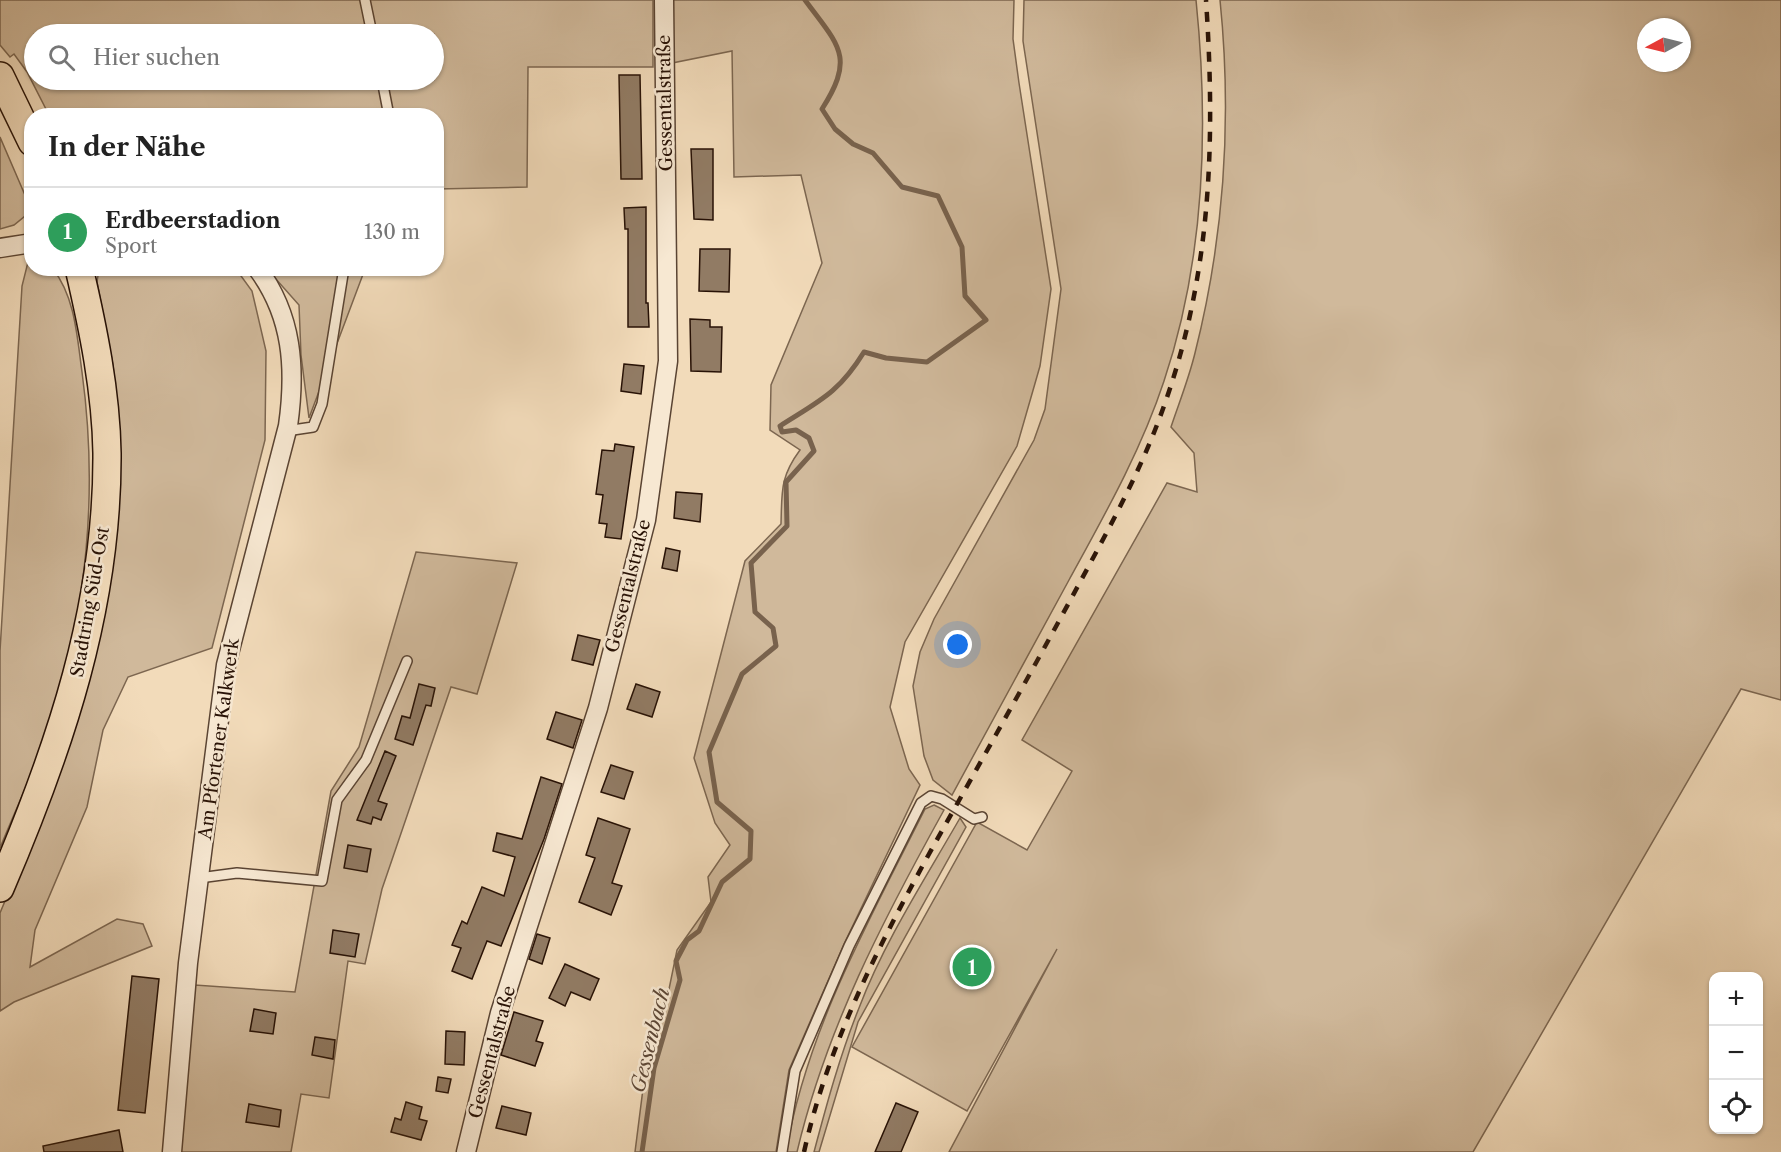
<!DOCTYPE html>
<html lang="de">
<meta charset="utf-8">
<style>
body{margin:0;font-family:"Libre Caslon Text",serif;background:#f6f6f6;color:#222}
.controls{position:absolute;right:18px;bottom:18px;display:grid;overflow:hidden;border-radius:12px;box-shadow:0 2px 4px #0004}
.controls button{width:54px;height:54px;display:grid;place-items:center;padding:0;border:0;border-bottom:2px solid #e0e0e0;background:#fff;color:#222;font:30px sans-serif}
.compass{position:absolute;left:1637px;top:18px;width:54px;height:54px;border-radius:50%;background:#fff;box-shadow:0 2px 4px #0004;rotate:263deg}
.you{position:absolute;left:958px;top:645px;width:21px;height:21px;margin:-15px;border:4px solid #fff;border-radius:50%;background:#1a73e8;box-shadow:0 0 0 9px #1a73e833}
.badge{display:grid;place-items:center;width:39px;height:39px;border-radius:50%;background:#db2777;color:#fff;font-size:20px;font-weight:700}
.pin{position:absolute;translate:-50% -50%;border:3px solid #fff;box-shadow:0 2px 6px #0006}
.list{margin:0;padding:0;list-style:none}
h2{display:flex;justify-content:space-between;align-items:center;height:78px;margin:0;padding:0 24px;font-size:26px}
h2 small{font-size:20px;font-weight:400;color:#767676}
.list li{display:grid;grid-template-columns:39px 1fr auto;gap:18px;align-items:center;box-sizing:border-box;height:90px;padding:0 24px;border-top:2px solid #e0e0e0}
.list b{display:block;font-size:22px;white-space:nowrap}
.list p{margin:0;font-size:20px;white-space:nowrap;color:#767676}
.list em{font-size:20px;font-style:normal;color:#767676}
.icon{flex:none;width:33px;height:33px;fill:none;stroke:currentColor;stroke-width:2;stroke-linecap:round;stroke-linejoin:round}
.map{position:relative;flex:none;width:1781px;height:1152px;overflow:hidden}
.search{position:absolute;background:#fff;box-shadow:0 2px 4px #0004;left:24px;top:24px;width:420px;height:66px;display:flex;align-items:center;gap:15px;box-sizing:border-box;padding:0 21px;border-radius:33px;color:#767676;font-size:22px}
.panel{position:absolute;background:#fff;box-shadow:0 2px 4px #0004;left:24px;top:108px;width:420px;height:168px;border-radius:24px}
.map>svg:first-child{display:block}
.green{fill:#d0b99b;stroke:#7c6650;stroke-width:1.5;fill-rule:evenodd}
.lines{fill:none;stroke-linecap:round;stroke-linejoin:round}
.stream{stroke:#78624d;stroke-width:5}
.building{fill:#917b64;stroke:#281206;stroke-width:1.5}
.service-casing{stroke:#5a4433;stroke-width:12}
.minor-casing{stroke:#5a4433;stroke-width:21}
.primary-casing{stroke:#281206;stroke-width:30}
.service{stroke:#f7e8d2;stroke-width:9}
.minor{stroke:#f7e8d2;stroke-width:18}
.primary{stroke:#f2dbba;stroke-width:27}
.rail{stroke:#281206;stroke-width:4.5;stroke-dasharray:10 10;stroke-linecap:butt}
.labels{text-anchor:middle;dominant-baseline:central;stroke-width:5;stroke-linejoin:round;paint-order:stroke}
.street-label{font-size:18px;fill:#281206;stroke:#f7e8d2}
.water-label{font-size:20px;font-style:italic;fill:#5d4736;stroke:#f7e8d2}
</style>
<div class="map">
<svg width="1781" height="1152" viewBox="0 0 1781 1152">
<rect width="100%" height="100%" fill="#f2dbba"/>
<filter id="stains"><feTurbulence type="fractalNoise" baseFrequency=".00333" numOctaves="4"/><feColorMatrix values="0 0 0 0 .2 0 0 0 0 .09 0 0 0 0 .02 0 0 0 .5 -.17"/></filter>
<radialGradient id="worn" r=".72"><stop offset=".6" stop-color="#630" stop-opacity="0"/><stop offset="1" stop-color="#630" stop-opacity=".3"/></radialGradient>
<!-- green -->
<g class="green">
<path d="M0,0h653v67h-125l-1,120 -90,2 -1,-73 -387,-1 -22,-43 -13,-18 -4,3 -10,-12zM34,34h400v46h-400z"/>
<path d="M670,0h344l-1,39 6,44 32,206 -11,77 -23,80 -112,196 -15,65 19,62 11,16 -75,157 -56,128 -13,82h-141l10,-79 22,-74 10,-49 34,-48 -3,-25 22,-32 -15,-22 -21,-65 51,-197 36,-37c1,-33 -1,-47 19,-74l-30,-20 1,-45 51,-122 -21,-88 -67,2 -2,-126 -60,12z"/>
<path d="M1024,0h172c13,127 9,259 -32,381 -23,70 -60,135 -95,199 -39,72 -78,144 -117,215l-19,-15 -9,-24 -11,-70 7,-34 14,-33 100,-179 11,-31 16,-120 -38,-248z"/>
<path d="M1220,0h561v700l-40,-11 -268,463h-524l108,-203 -90,162 -115,-64 125,-225 50,28 45,-79 -50,-31 145,-257 30,9 -3,-39 -23,-26c8,-24 18,-49 24,-74 29,-115 37,-235 25,-353zM1646,27h36v36h-36z"/>
<path d="M0,137l28,65 -3,14 -11,9 -14,4z"/>
<path d="M29,258l2,1 1,9 21,1c22,28 24,67 29,103 14,103 8,205 -19,306 -5,17 -8,35 -14,52 -15,40 -33,79 -49,118v-197l22,-365z"/>
<path d="M99,269h137l16,22 14,60 -1,89 -53,208 -84,29 -25,53 -16,77 -52,123 -5,37 87,-48 26,5 9,22 -138,56 -14,9v-98l41,-98 77,-401 -5,-49 -16,-83z"/>
<path d="M267,269h98l-56,149 -8,-63 -2,-50z"/>
<path d="M416,552l101,11 -40,131 -26,-7 -69,202 -17,75 -17,-3 -19,137 -28,-4 -10,58h-112l16,-167 100,7 36,-201 28,-44z"/>
<path d="M934,805l10,5c-61,110 -118,219 -147,342h-11c21,-123 84,-233 139,-343z"/>
<path d="M960,818l6,9 -108,195 -39,130h-5c13,-49 26,-97 45,-144 25,-66 66,-129 101,-190z"/>
</g>
<g class="lines">
<!-- stream -->
<path class="stream" d="M642,1152l12,-84 26,-88 -4,-19 11,-21 12,-9 23,-49 28,-23 1,-28 -34,-29 -8,-50 33,-78 34,-28 -3,-18 -18,-16 -4,-49 36,-37 -1,-44 28,-31 -5,-13 -13,-8 -14,2 -2,-6c39,-25 58,-32 84,-74l22,6 41,4 59,-42 -21,-24 -3,-49 -24,-51 -36,-9 -29,-34 -20,-9 -18,-15 -13,-20c34,-53 16,-64 -17,-109"/>
</g>
<!-- building -->
<g class="building">
<path d="M619,75h21l2,104h-21z"/>
<path d="M691,149h22v71l-19,-1z"/>
<path d="M646,207v96h2l1,24h-21v-98h-3l-1,-21z"/>
<path d="M700,249h30l-1,43 -30,-1z"/>
<path d="M690,319l20,1v7h12l-1,45 -30,-1z"/>
<path d="M624,364l20,2 -3,28 -20,-3z"/>
<path d="M615,444l19,3 -13,92 -16,-2 2,-13 -8,-1 4,-28 -7,-1 6,-44 12,1z"/>
<path d="M676,492l26,2 -2,28 -26,-4z"/>
<path d="M666,548l14,3 -3,20 -15,-3z"/>
<path d="M578,635l22,5 -7,25 -21,-5z"/>
<path d="M419,684l16,4 -4,18 -5,-1 -13,40 -18,-6 7,-23 8,2z"/>
<path d="M636,684l24,8 -8,25 -25,-8z"/>
<path d="M556,712l26,8 -9,28 -26,-9z"/>
<path d="M385,751l11,5 -18,45 9,3 -6,16 -8,-3 -2,7 -14,-4z"/>
<path d="M611,765l22,7 -9,27 -23,-7z"/>
<path d="M541,777l21,7 -18,55 -43,107 -14,-5 -15,38 -20,-8 9,-23 -9,-3 10,-24 5,3 15,-37 22,9 11,-39 -22,-6 4,-18 25,6z"/>
<path d="M598,818l32,11 -18,54 10,3 -11,29 -32,-13 16,-44 -9,-3z"/>
<path d="M348,845l23,4 -4,23 -23,-4z"/>
<path d="M333,930l26,4 -4,23 -25,-4z"/>
<path d="M537,934l13,4 -8,26 -13,-5z"/>
<path d="M565,964l34,15 -9,21 -19,-8 -6,14 -16,-8z"/>
<path d="M132,976l27,3 -14,134 -27,-3z"/>
<path d="M254,1009l22,4 -3,21 -23,-3z"/>
<path d="M514,1012l29,9 -7,20 7,2 -8,23 -34,-11z"/>
<path d="M446,1031l19,1 -1,33 -19,-1z"/>
<path d="M315,1037l20,3 -2,19 -21,-4z"/>
<path d="M438,1077l13,2 -3,14 -12,-2z"/>
<path d="M406,1102l16,5 -3,12 8,2 -6,19 -30,-8 4,-14 6,2z"/>
<path d="M896,1103l22,9 -17,40h-26z"/>
<path d="M249,1104l32,6 -2,17 -33,-5z"/>
<path d="M502,1106l29,7 -5,22 -30,-7z"/>
<path d="M119,1130l4,22h-79l-1,-6z"/>
</g>
<g class="lines">
<defs>
<g id="service">
<path d="M365,0l7,34"/>
<path d="M382,80l7,36"/>
<path d="M286,431l27,-4 9,-23 22,-136"/>
<path d="M199,878l38,-5 85,8 15,-81 29,-40 41,-99"/>
<path d="M782,1152l13,-81 54,-125 72,-143 10,-7 11,3 32,20 8,-2"/>
</g>
<g id="minor">
<path d="M0,248l32,-5"/>
<path d="M172,1152l16,-189 38,-298 62,-239c8,-57 5,-110 -31,-158"/>
<path d="M466,1152l34,-139 98,-305 48,-188 22,-159 -4,-361"/>
</g>
<g id="primary">
<path d="M0,76l32,66"/>
<path d="M0,888c60,-140 108,-281 107,-435 -1,-62 -14,-125 -28,-185"/>
</g>
</defs>
<!-- service casing -->
<use href="#service" class="service-casing"/>
<!-- minor casing -->
<use href="#minor" class="minor-casing"/>
<!-- primary casing -->
<use href="#primary" class="primary-casing"/>
<!-- service -->
<use href="#service" class="service"/>
<!-- minor -->
<use href="#minor" class="minor"/>
<!-- primary -->
<use href="#primary" class="primary"/>
<!-- rail -->
<path class="rail" d="M804,1152c24,-107 73,-203 125,-298 48,-86 96,-170 143,-257 29,-54 60,-109 83,-167 56,-142 61,-280 51,-430"/>
</g>
<g class="labels">
<!-- street labels -->
<g class="street-label">
<text transform="translate(665 103) rotate(-91)">Gessentalstraße</text>
<text transform="translate(628 586) rotate(-76)">Gessentalstraße</text>
<text transform="translate(90 602) rotate(-80)">Stadtring Süd-Ost</text>
<text transform="translate(219 739) rotate(-82)">Am Pfortener Kalkwerk</text>
<text transform="translate(492 1052) rotate(-75)">Gessentalstraße</text>
</g>
<!-- water labels -->
<g class="water-label">
<text transform="translate(650 1040) rotate(-76)">Gessenbach</text>
</g>
</g>
<rect width="100%" height="100%" filter="url(#stains)"/>
<rect width="100%" height="100%" fill="url(#worn)"/>
</svg>
<div class="controls">
<button>+</button>
<button>−</button>
<button><svg class="icon" aria-label="locate" viewBox="0 0 24 24"><circle cx="12" cy="12" r="6"/><path d="M12 2v4M12 18v4M2 12h4M18 12h4"/></svg></button>
</div>
<svg class="compass" viewBox="-18 -18 36 36"><path d="M0-13l5 13h-10z" fill="#e53935"/><path d="M0 13l5-13h-10z" fill="#767676"/></svg>
<div class="you"></div>
<div class="pin badge" style="left:972px;top:967px;background:#2e9e5b">1</div>
<div class="search"><svg class="icon" aria-label="search" viewBox="0 0 24 24"><circle cx="10" cy="10" r="6"/><path d="M15 15l6 6"/></svg>Hier suchen</div>
<section class="panel">
<h2>In der Nähe<small></small></h2>
<ul class="list">
<li><span class="badge" style="background:#2e9e5b">1</span><div><b>Erdbeerstadion</b><p>Sport</p></div><em>130 m</em></li>
</ul>
</section>
</div>
